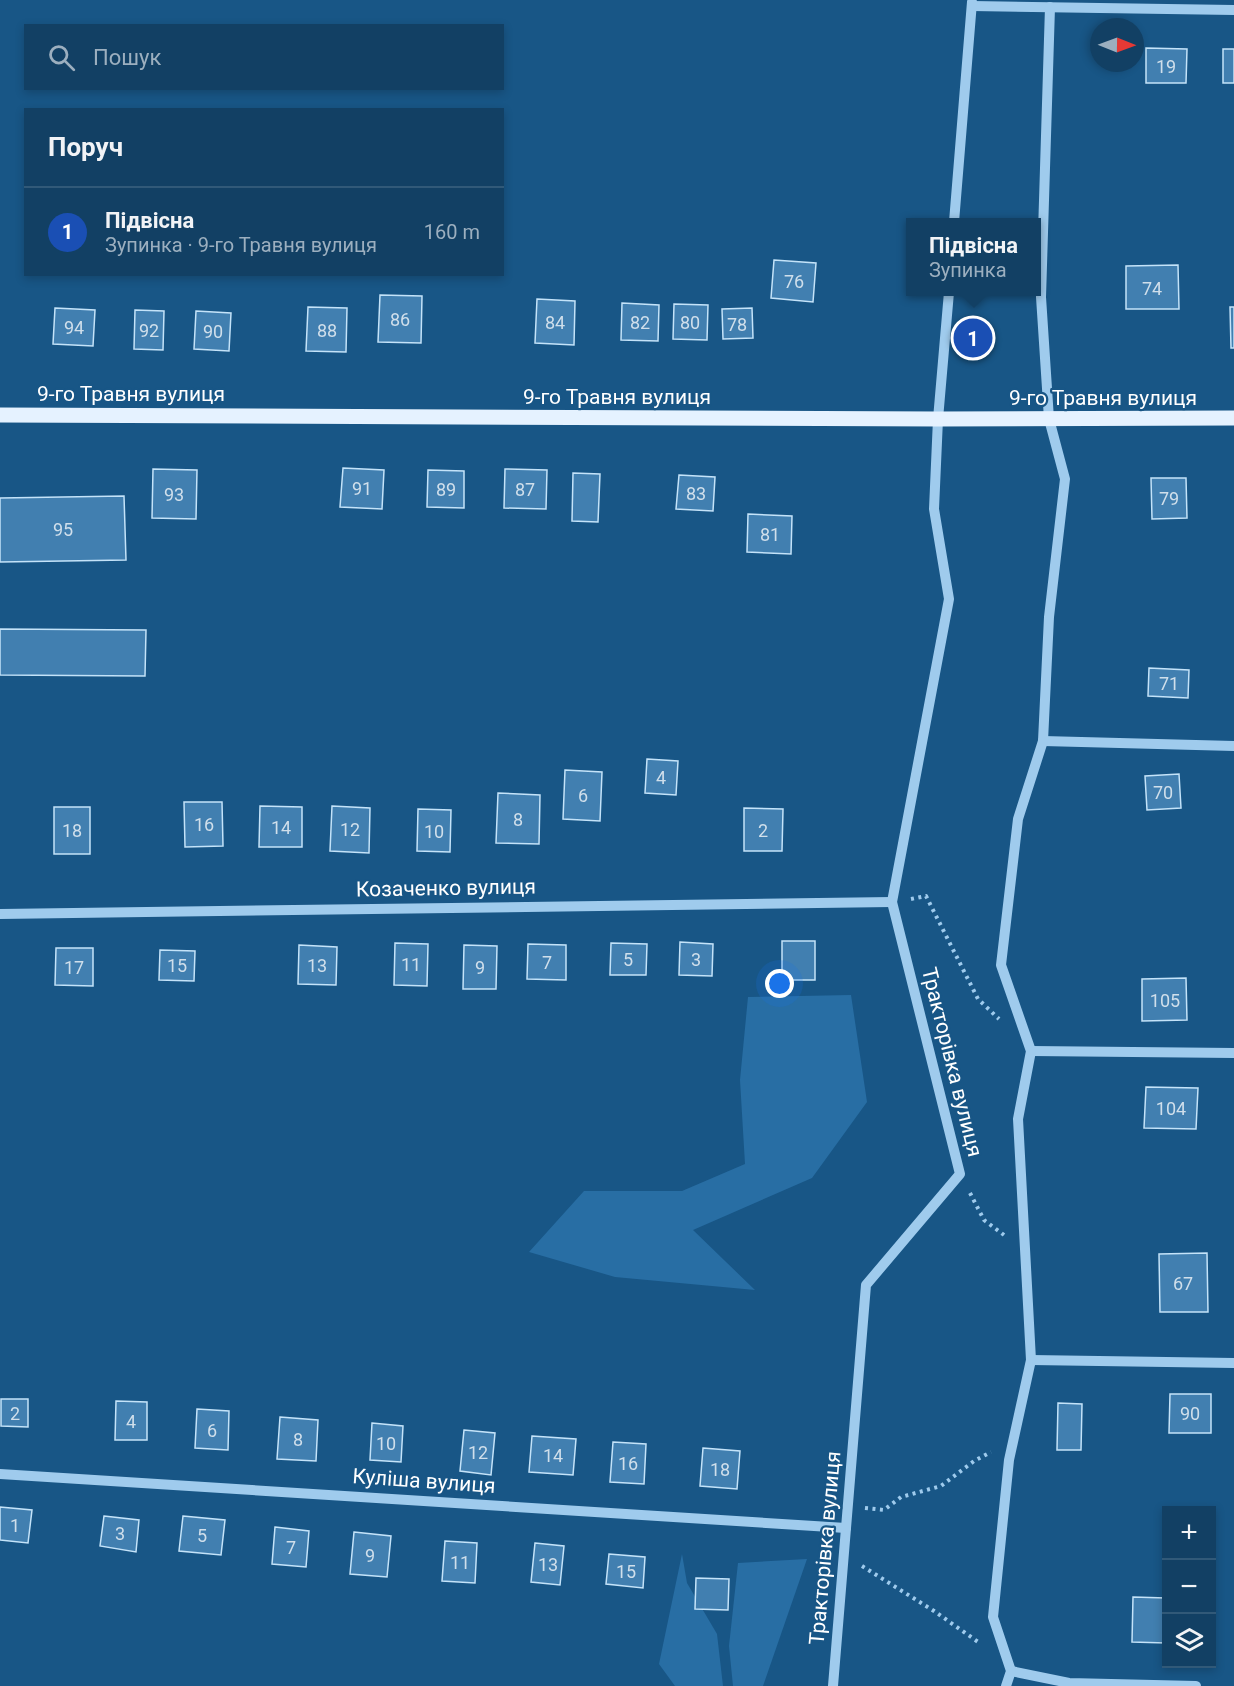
<!DOCTYPE html>
<html lang="uk">
<meta charset="utf-8">
<style>
body{margin:0;font-family:Roboto,sans-serif;background:#1f4b6d;color:#f1f3f6}
.controls{position:absolute;right:18px;bottom:18px;display:grid;overflow:hidden;border-radius:0px;box-shadow:0 3px 9px #0003}
.controls button{width:54px;height:54px;display:grid;place-items:center;padding:0;border:0;border-bottom:2px solid #315978;background:#124064;color:#f1f3f6;font:30px sans-serif}
.compass{position:absolute;left:1090px;top:18px;width:54px;height:54px;border-radius:50%;background:#124064;box-shadow:0 3px 9px #0003;rotate:91deg}
.you{position:absolute;left:780px;top:984px;width:21px;height:21px;margin:-15px;border:4px solid #fff;border-radius:50%;background:#1a73e8;box-shadow:0 0 0 9px #1a73e833}
.badge{display:grid;place-items:center;width:39px;height:39px;border-radius:50%;background:#d6ab8b;color:#fff;font-size:20px;font-weight:700}
.pin{position:absolute;translate:-50% -50%;border:3px solid #fff;box-shadow:0 2px 6px #0006}
.popup{position:absolute;left:906px;top:218px;width:135px;height:78px;box-sizing:border-box;display:grid;place-content:center;border-radius:0px;background:#124064;filter:drop-shadow(0 2px 4px #0005);font-size:20px;white-space:nowrap;color:#9cafbf}
.popup b{font-size:22px;color:#f1f3f6}
.popup::after{content:'';position:absolute;left:50%;top:100%;margin-left:-12px;border:12px solid transparent;border-top-color:#124064}
.list{margin:0;padding:0;list-style:none}
h2{display:flex;justify-content:space-between;align-items:center;height:78px;margin:0;padding:0 24px;font-size:26px}
h2 small{font-size:20px;font-weight:400;color:#9cafbf}
.list li{display:grid;grid-template-columns:39px 1fr auto;gap:18px;align-items:center;box-sizing:border-box;height:90px;padding:0 24px;border-top:2px solid #315978}
.list b{display:block;font-size:22px;white-space:nowrap}
.list p{margin:0;font-size:20px;white-space:nowrap;color:#9cafbf}
.list em{font-size:20px;font-style:normal;color:#9cafbf}
.icon{flex:none;width:33px;height:33px;fill:none;stroke:currentColor;stroke-width:2;stroke-linecap:round;stroke-linejoin:round}
.map{position:relative;flex:none;width:1234px;height:1686px;overflow:hidden}
.search{position:absolute;background:#124064;box-shadow:0 3px 9px #0003;left:24px;top:24px;width:480px;height:66px;display:flex;align-items:center;gap:15px;box-sizing:border-box;padding:0 21px;border-radius:0px;color:#9cafbf;font-size:22px}
.panel{position:absolute;background:#124064;box-shadow:0 3px 9px #0003;left:24px;top:108px;width:480px;height:168px;border-radius:0px}
.map>svg:first-child{display:block}
.green{fill:#286ea4}
.building{fill:#417fb0;stroke:#c4e3f9;stroke-width:1.5}
.lines{fill:none;stroke-linecap:round;stroke-linejoin:round}
.path{stroke:#9fcbed;stroke-width:4;stroke-dasharray:3 4.5;stroke-linecap:butt}
.minor{stroke:#9fcbed;stroke-width:10}
.major{stroke:#e5f2ff;stroke-width:15}
.labels{text-anchor:middle;dominant-baseline:central;stroke-width:4.5;stroke-linejoin:round;paint-order:stroke}
.number-label{font-size:18px;fill:#d0dfeb}
.street-label{font-size:21px;fill:#fff;stroke:#185686}
</style>
<div class="map">
<svg width="1234" height="1686" viewBox="0 0 1234 1686">
<rect width="100%" height="100%" fill="#185686"/>
<!-- green -->
<g class="green">
<path d="M851,995l16,107 -55,76 -119,52 62,60 -140,-13 -86,-25 55,-61h98l63,-27 -5,-84 8,-83z"/>
<path d="M682,1554l5,29 30,51 6,52h-48l-16,-22z"/>
<path d="M807,1559l-44,127h-30l-4,-40 9,-83z"/>
</g>
<!-- building -->
<g class="building">
<path d="M1146,48l41,1 -1,34h-40z"/>
<rect x="1223" y="49" width="11" height="34"/>
<path d="M774,260l42,3 -3,39 -42,-4z"/>
<path d="M1178,265l1,44h-53v-43z"/>
<path d="M380,295l42,1 -1,47 -43,-1z"/>
<path d="M537,299l38,2 -1,44 -39,-2z"/>
<path d="M622,303l37,2 -1,36 -37,-1z"/>
<path d="M674,304l34,1 -1,35 -34,-1z"/>
<path d="M308,307l39,1 -1,44 -40,-1z"/>
<path d="M1230,307h4v41h-3z"/>
<path d="M55,308l40,2 -2,36 -40,-2z"/>
<path d="M752,308l1,30 -30,1 -1,-30z"/>
<path d="M135,310l29,1 -1,39 -29,-1z"/>
<path d="M196,311l35,2 -2,38 -35,-2z"/>
<path d="M343,468l41,2 -2,39 -42,-2z"/>
<path d="M153,469l44,1 -1,49 -44,-1z"/>
<path d="M505,469l42,1 -1,39 -42,-1z"/>
<path d="M428,470l36,1v37l-37,-1z"/>
<path d="M573,473l27,1 -2,48 -26,-1z"/>
<path d="M679,475l36,2 -2,34 -37,-2z"/>
<path d="M1151,478h35l1,40 -35,1z"/>
<path d="M124,496l2,64 -126,2v-64z"/>
<path d="M748,514l44,2 -1,38 -44,-2z"/>
<path d="M0,629l146,1 -1,46 -145,-1z"/>
<path d="M1149,668l40,2 -1,28 -40,-2z"/>
<path d="M647,759l31,2 -2,34 -31,-2z"/>
<path d="M565,770l37,2 -2,49 -37,-2z"/>
<path d="M1179,774l2,34 -34,2 -2,-34z"/>
<path d="M498,793l42,2 -1,49 -43,-1z"/>
<path d="M184,802h38l1,44 -38,1z"/>
<path d="M260,806l42,1v40h-43z"/>
<path d="M332,806l38,2 -1,45 -39,-2z"/>
<rect x="54" y="807" width="36" height="47"/>
<path d="M744,808l39,1 -1,42h-38z"/>
<path d="M418,809l33,1 -1,42 -33,-1z"/>
<rect x="782" y="941" width="33" height="39"/>
<path d="M680,942l33,2 -1,32 -33,-1z"/>
<path d="M395,943l33,1 -1,42 -33,-1z"/>
<path d="M611,943l36,1 -1,31h-36z"/>
<path d="M528,944l38,1v35l-39,-1z"/>
<path d="M299,945l38,2 -1,38 -38,-1z"/>
<path d="M464,945l33,1 -1,43h-33z"/>
<path d="M56,948h37v38l-38,-1z"/>
<path d="M160,950l35,1 -1,30 -35,-1z"/>
<path d="M1186,978l1,42 -45,1v-42z"/>
<path d="M1146,1087l52,1 -2,41 -52,-1z"/>
<path d="M1207,1253l1,59h-48l-1,-58z"/>
<path d="M1170,1394h41v39h-42z"/>
<path d="M1,1399h27v28l-27,-1z"/>
<path d="M116,1401l31,1v38h-32z"/>
<path d="M1058,1403l24,1 -1,46h-24z"/>
<path d="M197,1409l32,2 -1,39 -33,-2z"/>
<path d="M280,1417l38,3 -2,41 -39,-2z"/>
<path d="M372,1423l31,3 -2,36 -31,-2z"/>
<path d="M464,1430l31,3 -4,42 -31,-4z"/>
<path d="M532,1436l44,3 -3,36 -44,-3z"/>
<path d="M613,1442l33,2 -2,40 -34,-2z"/>
<path d="M703,1448l37,3 -3,38 -37,-3z"/>
<path d="M0,1507l32,3 -4,33 -28,-3z"/>
<path d="M104,1516l35,4 -3,32 -36,-6z"/>
<path d="M183,1516l42,4 -4,35 -42,-4z"/>
<path d="M275,1527l34,4 -3,36 -34,-3z"/>
<path d="M354,1532l37,4 -4,41 -37,-3z"/>
<path d="M445,1541l32,2 -2,40 -33,-2z"/>
<path d="M535,1543l29,3 -4,39 -29,-3z"/>
<path d="M609,1554l36,3 -2,31 -37,-4z"/>
<path d="M696,1578l33,1 -1,31 -33,-1z"/>
<path d="M1133,1597l33,1v45l-34,-1z"/>
</g>
<g class="lines">
<!-- path -->
<g class="path">
<path d="M911,899l15,-3 52,103 21,20"/>
<path d="M970,1193l14,27 20,15"/>
<path d="M865,1508l19,2 17,-13 40,-11 33,-25 17,-9"/>
<path d="M862,1566l72,45 47,33"/>
</g>
<!-- minor -->
<g class="minor">
<path d="M972,6l262,4"/>
<path d="M954,222l18,-220"/>
<path d="M1043,741l191,5"/>
<path d="M0,914l892,-12"/>
<path d="M1031,1051l203,2"/>
<path d="M1031,1360l203,3"/>
<path d="M0,1474l846,54"/>
<path d="M1011,1671l58,12 127,3"/>
<path d="M833,1686l33,-401 94,-111 -68,-272 57,-303 -15,-90 4,-90 11,-127"/>
<path d="M1006,1686l5,-15 -18,-54 16,-157 22,-100 -13,-241 13,-68 -30,-86 17,-146 25,-78 6,-124 16,-138 -16,-60 -8,-122 9,-290"/>
</g>
<!-- major -->
<path class="major" d="M0,415l938,4 296,-1"/>
</g>
<g class="labels">
<!-- number labels -->
<g class="number-label">
<text x="1166" y="66">19</text>
<text x="794" y="281">76</text>
<text x="1152" y="288">74</text>
<text x="400" y="319">86</text>
<text x="555" y="322">84</text>
<text x="640" y="322">82</text>
<text x="690" y="322">80</text>
<text x="737" y="324">78</text>
<text x="74" y="327">94</text>
<text x="149" y="330">92</text>
<text x="327" y="330">88</text>
<text x="213" y="331">90</text>
<text x="362" y="488">91</text>
<text x="446" y="489">89</text>
<text x="525" y="489">87</text>
<text x="696" y="493">83</text>
<text x="174" y="494">93</text>
<text x="1169" y="498">79</text>
<text x="63" y="529">95</text>
<text x="770" y="534">81</text>
<text x="1169" y="683">71</text>
<text x="661" y="777">4</text>
<text x="1163" y="792">70</text>
<text x="583" y="795">6</text>
<text x="518" y="819">8</text>
<text x="204" y="824">16</text>
<text x="281" y="827">14</text>
<text x="350" y="829">12</text>
<text x="72" y="830">18</text>
<text x="763" y="830">2</text>
<text x="434" y="831">10</text>
<text x="628" y="959">5</text>
<text x="696" y="959">3</text>
<text x="547" y="962">7</text>
<text x="411" y="964">11</text>
<text x="177" y="965">15</text>
<text x="317" y="965">13</text>
<text x="74" y="967">17</text>
<text x="480" y="967">9</text>
<text x="1165" y="1000">105</text>
<text x="1171" y="1108">104</text>
<text x="1183" y="1283">67</text>
<text x="15" y="1413">2</text>
<text x="1190" y="1413">90</text>
<text x="131" y="1421">4</text>
<text x="212" y="1430">6</text>
<text x="298" y="1439">8</text>
<text x="386" y="1443">10</text>
<text x="478" y="1452">12</text>
<text x="553" y="1455">14</text>
<text x="628" y="1463">16</text>
<text x="720" y="1469">18</text>
<text x="15" y="1525">1</text>
<text x="120" y="1533">3</text>
<text x="202" y="1535">5</text>
<text x="291" y="1547">7</text>
<text x="370" y="1555">9</text>
<text x="460" y="1562">11</text>
<text x="548" y="1564">13</text>
<text x="626" y="1571">15</text>
</g>
<!-- street labels -->
<g class="street-label">
<text x="131" y="394">9-го Травня вулиця</text>
<text x="617" y="397">9-го Травня вулиця</text>
<text x="1103" y="398">9-го Травня вулиця</text>
<text transform="translate(446 888) rotate(-1)">Козаченко вулиця</text>
<text transform="translate(952 1062) rotate(76)">Тракторівка вулиця</text>
<text transform="translate(424 1481) rotate(4)">Куліша вулиця</text>
<text transform="translate(825 1548) rotate(-85)">Тракторівка вулиця</text>
</g>
</g>
</svg>
<div class="controls">
<button>+</button>
<button>−</button>
<button><svg class="icon" aria-label="layers" viewBox="0 0 24 24"><path d="M12 4l9 5-9 5-9-5zM3 14l9 5 9-5"/></svg></button>
</div>
<svg class="compass" viewBox="-18 -18 36 36"><path d="M0-13l5 13h-10z" fill="#e53935"/><path d="M0 13l5-13h-10z" fill="#9cafbf"/></svg>
<div class="you"></div>
<div class="pin badge" style="left:973px;top:338px;background:#1a4fb4">1</div>
<div class="popup"><b>Підвісна</b>Зупинка</div>
<div class="search"><svg class="icon" aria-label="search" viewBox="0 0 24 24"><circle cx="10" cy="10" r="6"/><path d="M15 15l6 6"/></svg>Пошук</div>
<section class="panel">
<h2>Поруч<small></small></h2>
<ul class="list">
<li><span class="badge" style="background:#1a4fb4">1</span><div><b>Підвісна</b><p>Зупинка · 9-го Травня вулиця</p></div><em>160 m</em></li>
</ul>
</section>
</div>
